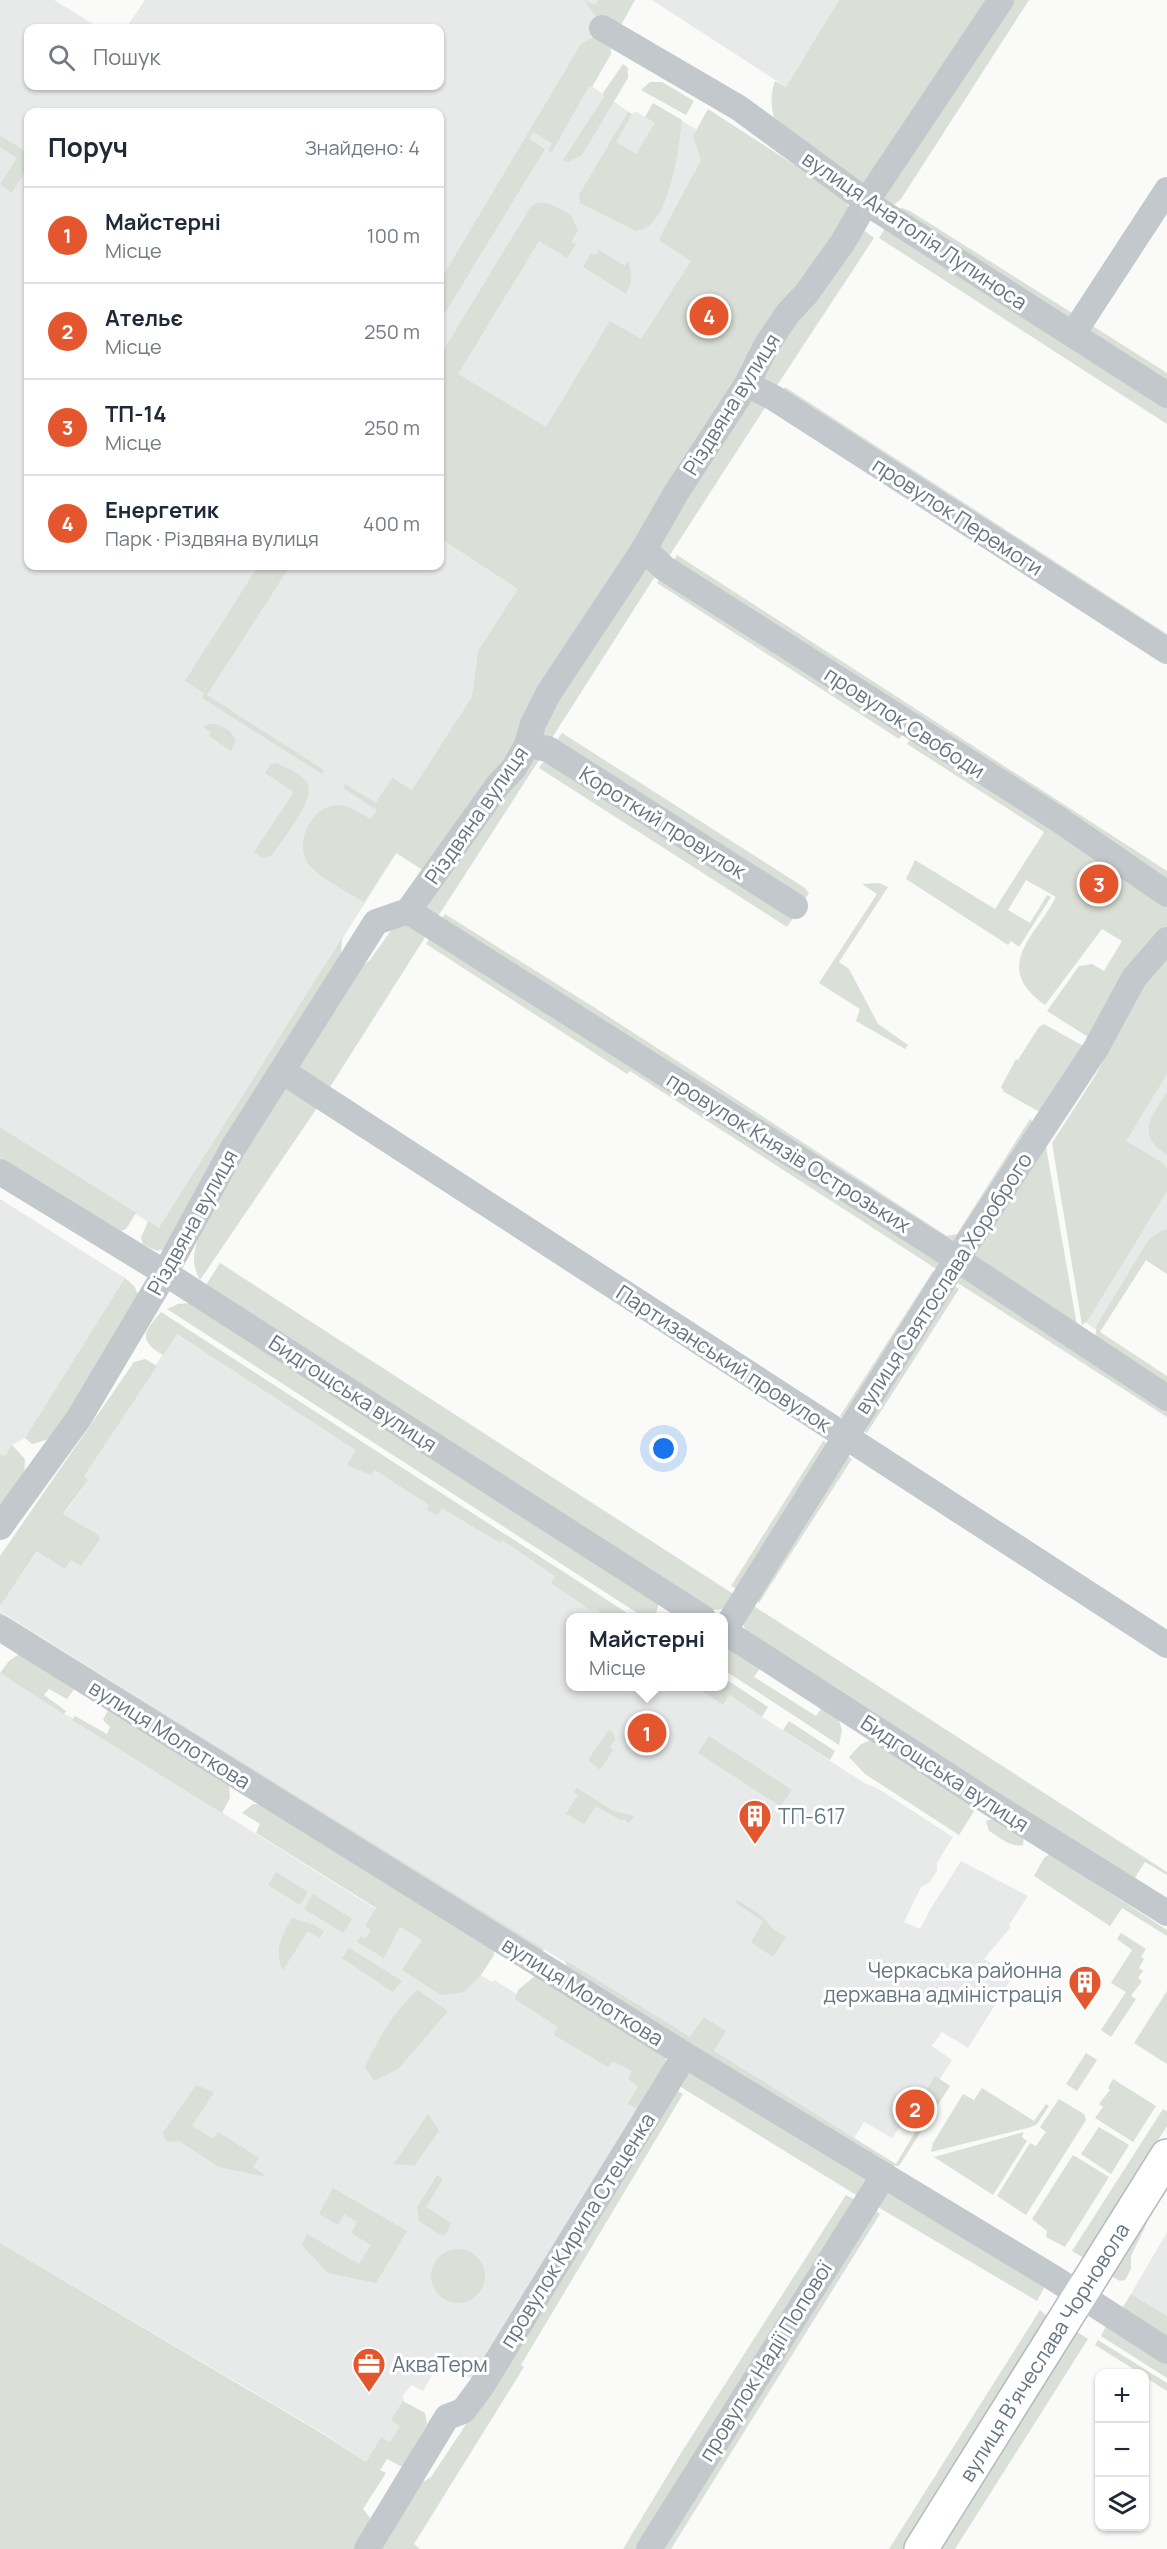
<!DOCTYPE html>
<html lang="uk">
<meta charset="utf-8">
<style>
body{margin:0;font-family:Manrope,sans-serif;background:#f6f6f7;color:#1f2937}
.controls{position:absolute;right:18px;bottom:18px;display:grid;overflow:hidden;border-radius:12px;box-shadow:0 2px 4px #0004}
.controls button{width:54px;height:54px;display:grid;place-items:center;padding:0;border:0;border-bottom:2px solid #e0e1e3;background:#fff;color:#1f2937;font:30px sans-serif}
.you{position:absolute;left:664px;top:1449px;width:21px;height:21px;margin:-15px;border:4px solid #fff;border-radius:50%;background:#1a73e8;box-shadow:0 0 0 9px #1a73e833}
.badge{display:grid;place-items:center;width:39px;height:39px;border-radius:50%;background:#e4572e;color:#fff;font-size:20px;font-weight:700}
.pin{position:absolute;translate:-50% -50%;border:3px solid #fff;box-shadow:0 2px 6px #0006}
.popup{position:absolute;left:566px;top:1613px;width:162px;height:78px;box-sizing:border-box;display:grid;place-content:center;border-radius:12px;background:#fff;filter:drop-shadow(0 2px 4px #0005);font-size:20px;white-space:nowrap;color:#747a83}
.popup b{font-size:22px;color:#1f2937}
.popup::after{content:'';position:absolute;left:50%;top:100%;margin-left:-12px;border:12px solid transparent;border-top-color:#fff}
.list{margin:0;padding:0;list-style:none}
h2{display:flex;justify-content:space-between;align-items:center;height:78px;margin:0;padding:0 24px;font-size:26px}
h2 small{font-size:20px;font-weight:400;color:#747a83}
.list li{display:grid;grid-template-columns:39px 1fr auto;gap:18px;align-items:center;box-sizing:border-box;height:96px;padding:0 24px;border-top:2px solid #e0e1e3}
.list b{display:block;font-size:22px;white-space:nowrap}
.list p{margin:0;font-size:20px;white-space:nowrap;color:#747a83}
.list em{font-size:20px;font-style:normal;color:#747a83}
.icon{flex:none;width:33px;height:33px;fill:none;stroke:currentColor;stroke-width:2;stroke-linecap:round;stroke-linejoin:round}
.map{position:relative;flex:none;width:1167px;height:2549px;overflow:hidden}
.search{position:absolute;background:#fff;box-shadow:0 2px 4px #0004;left:24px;top:24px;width:420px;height:66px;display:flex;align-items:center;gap:15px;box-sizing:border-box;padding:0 21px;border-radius:12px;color:#747a83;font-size:22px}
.panel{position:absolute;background:#fff;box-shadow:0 2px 4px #0004;left:24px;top:108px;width:420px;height:462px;border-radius:12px}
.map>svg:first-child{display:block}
.built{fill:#e8e9e9;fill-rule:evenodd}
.green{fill:#dadfd7}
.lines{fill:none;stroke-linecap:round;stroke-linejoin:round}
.major-casing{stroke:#b5babe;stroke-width:36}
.minor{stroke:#c3c8cc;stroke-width:26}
.major{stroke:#fff;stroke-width:33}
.labels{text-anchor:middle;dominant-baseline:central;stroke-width:6;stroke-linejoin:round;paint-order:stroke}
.street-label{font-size:21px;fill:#657683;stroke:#fff}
.poi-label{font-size:21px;fill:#657683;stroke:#fff;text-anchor:start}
</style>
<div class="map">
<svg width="1167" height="2549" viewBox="0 0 1167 2549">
<rect width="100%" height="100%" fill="#fafaf8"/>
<!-- built -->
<g class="built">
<path d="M0,0h54l46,28h-72v58h412v-58h-314l19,-28h475l-30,85 42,29 3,-3 18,11 20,-7 80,50 -161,251 61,31 -494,782 -159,-102zM28,112h412v454h-412z"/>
<path d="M652,0h187l-53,87z"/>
<path d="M1167,971v303l-21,-14 -47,72 -17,-12 -15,-192z"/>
<path d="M0,1199l125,79 -100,160 -13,7 -7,11 -5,-2z"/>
<path d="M176,1334l400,246 57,37 -63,1v68l146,1 150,97 11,4 76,49 -16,26v8l-8,12 -8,4 -17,35 16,7 11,-21 30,-47 67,35 -19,29 2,2 -27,32 29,17 -45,72 -26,-16 -10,14 20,14 -12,19 5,4 -13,22 -22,-12 -11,20 7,5 -14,20 -28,-16 -10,16 -353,-215 -501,-312v-5l9,-14 79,-112 -5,-3z"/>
<path d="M0,1673l479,301 13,8 2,-2 163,100 -182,301 -35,-20 -17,30 -11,-6 -10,11 2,3 -4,27 -10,17 -9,-6 -15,25 -43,-29 -323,-190z"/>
<path d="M1167,2232v84l-36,-22z"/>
</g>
<!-- green -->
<g class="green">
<path d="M584,0l11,5 3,-5h37l-14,25 -23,-6z"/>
<path d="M839,0h156l-129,183h-7l-84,-62c-4,-14 -5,-26 0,-40l11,6z"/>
<path d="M1009,0h20l-128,199 -9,7 -9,-3 1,-19z"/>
<path d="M597,35l14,13v6l-19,33 -3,-1 -37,66 -4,-1 4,-8 -19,-11 -4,7 16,10 -105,172v-40l141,-237z"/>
<path d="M623,64l5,4v10l-46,77 -14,7 -5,-2 41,-63 -1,-4z"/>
<path d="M650,82h12l32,19 -8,14 -45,-25z"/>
<path d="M653,103l29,17c-3,27 -12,108 -46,111l-56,-28 -1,-8 49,-83 4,2 -16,28 20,12 19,-31 -10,-6z"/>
<path d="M708,109l131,85 7,7 3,8 -333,544 -90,119 -30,-19 -32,49c-15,-9 -48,-26 -57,-40 -12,-21 5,-56 30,-57 13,0 23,9 34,14l6,-9 -34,-22 2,-4 31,19 16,-25 20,12 60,-93 6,-46 40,-62 -78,-51v-182l90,-148c12,-13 27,0 41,7l7,15 -7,12 5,2 -9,14 -28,-17 -81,133 88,53 64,-106 31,18 50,-78 -31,-20v-4l41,-77 -8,-24z"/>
<path d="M0,136c38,20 33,23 12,57l-12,-9 17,-26 -17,-11z"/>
<path d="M902,208l8,3 167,105 -5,5 -181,-110z"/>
<path d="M886,226l281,179v19l-288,-186z"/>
<path d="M862,229l12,9 -102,155 -6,-5 -3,-15 4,-13z"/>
<path d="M599,250l26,16 3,-5c4,13 5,20 -2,33l-43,-27 8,-14 5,2z"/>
<path d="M1088,323l79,50v13l-81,-52z"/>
<path d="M785,387l382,247v11l-389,-248z"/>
<path d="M754,400l14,3 -102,158 -8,-19 87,-140z"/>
<path d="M677,555l490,316v16l-496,-323z"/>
<path d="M642,565l17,5 -109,171 -7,-6 2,-24z"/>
<path d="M258,566h32l-83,129 117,75 -2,4 -120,-76 2,-5 -19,-12z"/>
<path d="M663,574l241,159 -5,6 -242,-156z"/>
<path d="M210,724c10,-1 23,7 26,17l-5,10 -22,-15 2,-4 -8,-5z"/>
<path d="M562,733l243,155 4,5 -7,11 -248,-160z"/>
<path d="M911,738l256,165v25l-79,109 -41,-26 32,-45 13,-2 12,7 18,-30 -20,-12 -57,76c-54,-38 -10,-68 11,-108l-30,-17 -18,30 22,13 17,-28 4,2 -32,50 -8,-6 -3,4 -102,-66 9,-19 80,49 49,-77 -137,-88z"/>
<path d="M541,757l-106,164 -10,-9 -1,-14 105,-136z"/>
<path d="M545,759l251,155 -9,13 -248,-159z"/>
<path d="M277,763c9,5 27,11 31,22 6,17 -27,56 -36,70l-9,3 -9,-6 40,-60 -29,-19 6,-9z"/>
<path d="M879,883l9,4 -49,75 10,7 29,55 30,21 -3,4 -49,-28 4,-12 -41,-26 58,-89 -15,-10z"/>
<path d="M445,914l158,99 344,223 10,-2 73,-115 5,4 -76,118 -16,3 -504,-321z"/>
<path d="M409,922l20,9 -104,164 -29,-26 64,-101 10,-8 22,-31z"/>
<path d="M433,933l510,328 -2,11 -311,-201 -3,3 -201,-130z"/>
<path d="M342,938l-1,17c-41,66 -85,131 -125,198 -18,29 -26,67 -49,93 -8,9 -16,2 -24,-2l-2,-6 7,-17 11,7z"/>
<path d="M1167,949v125l-41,67 37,22 4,6v22l-79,129 -6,5 -30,-182 43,-67 15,-28 -2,-9z"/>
<path d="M1044,1024l39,22 -43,66 -36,-20 -3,-5 15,-28 2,1 21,-33z"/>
<path d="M286,1086l33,19 -119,175c-4,-8 -6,-13 -6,-22 3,-44 67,-132 92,-172z"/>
<path d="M1167,1092v63c-32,-21 -16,-38 0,-63z"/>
<path d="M0,1127l136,86 -10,16 -5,2 -121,-73z"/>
<path d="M1045,1141l32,185 -106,-70z"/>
<path d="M1163,1230h4v44l-21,-14 -46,72 67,44v15l-72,-54 2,-12 52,-86z"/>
<path d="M220,1263l515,332 -13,14 -10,1 -506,-325z"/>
<path d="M933,1271l6,4 -94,145 -5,-4z"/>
<path d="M962,1275l205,129v13l-214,-137z"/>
<path d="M125,1278l9,8 4,8 -80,139 -9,6 -17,5 -7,-6z"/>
<path d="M950,1283l9,6 -92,144 -10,-6z"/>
<path d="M191,1303l468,300 -4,14 -13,-1 -475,-307 11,-5z"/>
<path d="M161,1312l415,268 57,37h-24l-15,-9 -3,2 -40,-27 4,-7 -53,-36 -2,3 -58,-35 -5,7 -10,-5 2,-5 -54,-35 -4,5 -24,-10 9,-15 -179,-116 -14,21c-26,-15 -19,-23 -2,-43z"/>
<path d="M145,1359l12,7 -73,110 4,4 -25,34 35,21 2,4 -19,27 -10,-6 -6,9 -28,-18 -37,55v-50l134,-194z"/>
<path d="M823,1441l6,4 -90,145 -8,-4z"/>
<path d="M12,1445l13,14 -1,21 -24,32v-58l5,2z"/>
<path d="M841,1451l11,8 -93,144 -5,-6z"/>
<path d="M749,1603l418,269v3l-22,-13 -11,17 -388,-247 -3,-8z"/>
<path d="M0,1612l544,337 -2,4 -542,-334z"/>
<path d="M724,1644l37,23 -7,10 62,39 7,-10 15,11 4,13 -3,15 -115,-75z"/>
<path d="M19,1654l58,31 -10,14 -18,-10 -5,6 22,16 -2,3 -64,-41 9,-12z"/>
<path d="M724,1678l44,29 -6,10 -33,-22 -6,10 -27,-18 28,-1z"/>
<path d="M110,1706l119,76 1,16 -8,15 -150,-93 3,-4 32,18 3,-7 -7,-7z"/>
<path d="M789,1721l46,30 -5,9 -47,-30z"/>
<path d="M609,1730l5,4 1,6 -5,7 3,3 -13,20 -12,-10z"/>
<path d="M709,1736l83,54 -12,16 -82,-53z"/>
<path d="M869,1741l6,1 101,66 -17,27 -94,-61 -16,-17 12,-13z"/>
<path d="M577,1788l36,23 21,5 -5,7 -5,-4 -2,2 -26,-15 -12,18 -18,-10 12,-19 -4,-3z"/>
<path d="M253,1804l11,1 230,143v7l-13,20 -17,17 -23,3 -39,-25 20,-30 -22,-13 -16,31 -27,-16 4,-6 4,3 6,-9 -6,-4 11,-18 -120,-75 4,-9 -18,-11z"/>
<path d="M995,1818l29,19 -1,8c-12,3 -24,-8 -34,-14l-3,-10z"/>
<path d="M1050,1854l117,76v6l-45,-28 -12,18 -76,-50 10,-18z"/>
<path d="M276,1872l32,20 -8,13 -32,-20z"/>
<path d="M313,1894l39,25 -9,14 -39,-24z"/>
<path d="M737,1900l25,16 12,14 12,7 -13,20 -22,-15 12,-21 -27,-18z"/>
<path d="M292,1918l22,7 10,6 -4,7 -12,-7 -25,39c-10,-18 -1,-35 9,-52z"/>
<path d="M1121,1933l25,16 -5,8 3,2 -5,9 4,3 -5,7 4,3 -11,15 5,3 -25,38 -10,-7 25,-38 -15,-9 21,-33 -15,-11z"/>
<path d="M349,1948l53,33 -9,11 -51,-34z"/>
<path d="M565,1960l125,77 14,-20 22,14 -12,20 182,113 35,-58 -10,-7 14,-23 15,10 -51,80h-7l-30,-14 -295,-184z"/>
<path d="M535,1976l130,80 2,9 -28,44 -11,-5 10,-18 -10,-7 4,-8 -19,-10 -5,6 -54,-32 4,-8 -43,-28 3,-9z"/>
<path d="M418,1990l30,21 -50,58 -24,12 -9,-14c14,-29 28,-56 53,-77z"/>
<path d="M1167,1991v73l-33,-21z"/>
<path d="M1086,2053l11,7 -20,31 -11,-7z"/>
<path d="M696,2072l172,108 -7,18 -185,-114 12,-11z"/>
<path d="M1113,2079l43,27 -23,36 -38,-24 8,-11 -4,-3 11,-14 -2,-2z"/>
<path d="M196,2085l18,7 -22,34 21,13 5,-7 41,26 -6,9 14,10 -48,-10 -40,-26 -12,1 -4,-9z"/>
<path d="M673,2088l10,6 -162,271 3,2 -110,177 6,5h-45l46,-66 10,-6 32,-48z"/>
<path d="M982,2088l52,33 12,-17 3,2 -12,18 -6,3 -100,25 2,-9 30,-49 11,6z"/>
<path d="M1059,2099l25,15 2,6 -60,95 -29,-19 33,-53 6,3 10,-14 -6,-5z"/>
<path d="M1163,2109l4,2v15l-83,132 -12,-7z"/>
<path d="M428,2114l11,17 -25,35 -20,-2z"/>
<path d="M1099,2127l30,18 -18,29 -30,-20z"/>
<path d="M1024,2132l-2,5 5,4 -34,54 -59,-38z"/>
<path d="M1073,2155l36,22 -44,70 -19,-10 1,-6 -15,-12z"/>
<path d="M437,2175l6,4 -17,28 25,16 -5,11 -6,1 -21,-14 -2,-13z"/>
<path d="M333,2188l74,43 -31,52 -48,-10 -26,-28 5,-11 52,30 12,-19 -20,-12 6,-11 -13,-8 -6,11 -19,-11z"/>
<path d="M889,2192l156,94 -8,15 -164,-97z"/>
<path d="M846,2195l13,7 -219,347h-17l58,-96z"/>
<path d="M870,2207l10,7 -209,335h-16z"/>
<path d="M1145,2220l2,3 -16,33v13l-6,11 -5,1 -9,-5z"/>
<path d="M0,2243l323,191 43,28 15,-25 9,5 10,-16 -9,-6 12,-19 22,12 2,11 -25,43 -15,-8 -7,11 6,3 -23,36 8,10 -11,30h-360z"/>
<circle cx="458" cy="2276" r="27"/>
<path d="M1131,2294l36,22v23l-46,-29z"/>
<path d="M1040,2310l8,7 -144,232h-15z"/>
<path d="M1106,2326l61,37v15l-66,-42z"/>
<path d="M1076,2331l12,8 -133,210h-14z"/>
<path d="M1098,2340l69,43v8l-22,-14 -1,-3 -4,-1 -45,-28z"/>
</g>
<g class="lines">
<defs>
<path id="major" d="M921,2549l246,-393"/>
</defs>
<!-- major casing -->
<use href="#major" class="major-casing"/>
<!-- minor -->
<g class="minor">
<path d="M602,28l137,80 139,102 289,185"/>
<path d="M1073,334l94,-144"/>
<path d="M747,384l27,14 393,253"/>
<path d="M644,549l20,19 394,251 109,75"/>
<path d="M527,745l21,4 247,157"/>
<path d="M408,911l549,348 210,139"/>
<path d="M282,1071l885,574"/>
<path d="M0,1172l165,101 538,345"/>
<path d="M0,1527l79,-109 86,-145 68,-125 143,-226 32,-11 90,-126 16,-17 13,-23 6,-21 15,-30 96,-145 32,-56 71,-109 19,-38 22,-33 18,-19 37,-52 23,-40 135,-202"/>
<path d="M0,1628l685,427 367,222 115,74"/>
<path d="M724,1631l233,-372 139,-211 38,-70 33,-38"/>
<path d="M724,1631l265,171 178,111"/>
<path d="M367,2549l80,-132 16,-6 18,-24 204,-332"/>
<path d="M649,2549l235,-374"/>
</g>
<!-- major -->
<use href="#major" class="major"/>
</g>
<!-- icons -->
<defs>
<symbol id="building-pin" viewBox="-11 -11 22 30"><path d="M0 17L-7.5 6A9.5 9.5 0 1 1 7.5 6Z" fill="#e4572e" stroke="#fff"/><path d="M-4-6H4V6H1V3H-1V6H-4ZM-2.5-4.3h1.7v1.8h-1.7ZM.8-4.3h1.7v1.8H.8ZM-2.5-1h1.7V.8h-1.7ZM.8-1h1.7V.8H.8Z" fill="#fff"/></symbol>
<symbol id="office-pin" viewBox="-11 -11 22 30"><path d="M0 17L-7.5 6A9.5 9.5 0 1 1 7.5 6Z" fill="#e4572e" stroke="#fff"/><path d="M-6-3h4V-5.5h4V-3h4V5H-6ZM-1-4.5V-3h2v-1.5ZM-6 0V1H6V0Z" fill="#fff"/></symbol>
</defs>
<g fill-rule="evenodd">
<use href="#building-pin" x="736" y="1797" width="38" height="52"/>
<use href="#building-pin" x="1066" y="1963" width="38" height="52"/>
<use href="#office-pin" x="350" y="2345" width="38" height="52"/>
</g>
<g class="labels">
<!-- street labels -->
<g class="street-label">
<text transform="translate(915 230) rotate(34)">вулиця Анатолія Лупиноса</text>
<text transform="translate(731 404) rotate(-58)">Різдвяна вулиця</text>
<text transform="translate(958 516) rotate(33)">провулок Перемоги</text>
<text transform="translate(905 722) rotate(33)">провулок Свободи</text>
<text transform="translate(476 815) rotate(-55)">Різдвяна вулиця</text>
<text transform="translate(663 822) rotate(32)">Короткий провулок</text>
<text transform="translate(789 1152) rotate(32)">провулок Князів Острозьких</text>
<text transform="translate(192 1222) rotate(-61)">Різдвяна вулиця</text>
<text transform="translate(943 1283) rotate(-57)">вулиця Святослава Хороброго</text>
<text transform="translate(724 1358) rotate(33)">Партизанський провулок</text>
<text transform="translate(353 1393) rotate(33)">Бидгощська вулиця</text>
<text transform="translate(170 1734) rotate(32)">вулиця Молоткова</text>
<text transform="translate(945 1773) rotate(33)">Бидгощська вулиця</text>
<text transform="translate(583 1991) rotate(32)">вулиця Молоткова</text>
<text transform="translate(577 2230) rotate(-58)">провулок Кирила Стеценка</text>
<text transform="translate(1044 2352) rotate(-58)">вулиця Вʼячеслава Чорновола</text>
<text transform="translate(765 2361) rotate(-58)">провулок Надії Попової</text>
</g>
<!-- poi labels -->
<g class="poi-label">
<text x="778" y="1816">ТП-617</text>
<text x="1062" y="1970" text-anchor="end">Черкаська районна<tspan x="1062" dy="24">державна адміністрація</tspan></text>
<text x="392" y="2364">АкваТерм</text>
</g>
</g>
</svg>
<div class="controls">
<button>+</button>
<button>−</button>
<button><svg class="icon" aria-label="layers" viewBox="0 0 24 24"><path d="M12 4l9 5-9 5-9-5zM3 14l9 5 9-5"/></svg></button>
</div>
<div class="you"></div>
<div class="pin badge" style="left:647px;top:1733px">1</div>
<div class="popup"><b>Майстерні</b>Місце</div>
<div class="pin badge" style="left:915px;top:2109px">2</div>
<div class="pin badge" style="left:1099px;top:884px">3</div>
<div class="pin badge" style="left:709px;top:316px">4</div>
<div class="search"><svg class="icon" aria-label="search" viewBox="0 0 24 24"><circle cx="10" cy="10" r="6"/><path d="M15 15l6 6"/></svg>Пошук</div>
<section class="panel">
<h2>Поруч<small>Знайдено: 4</small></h2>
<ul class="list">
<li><span class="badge">1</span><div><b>Майстерні</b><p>Місце</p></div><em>100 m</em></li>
<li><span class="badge">2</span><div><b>Ательє</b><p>Місце</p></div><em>250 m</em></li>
<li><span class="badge">3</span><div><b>ТП-14</b><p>Місце</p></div><em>250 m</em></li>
<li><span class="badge">4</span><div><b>Енергетик</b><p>Парк · Різдвяна вулиця</p></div><em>400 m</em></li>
</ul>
</section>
</div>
